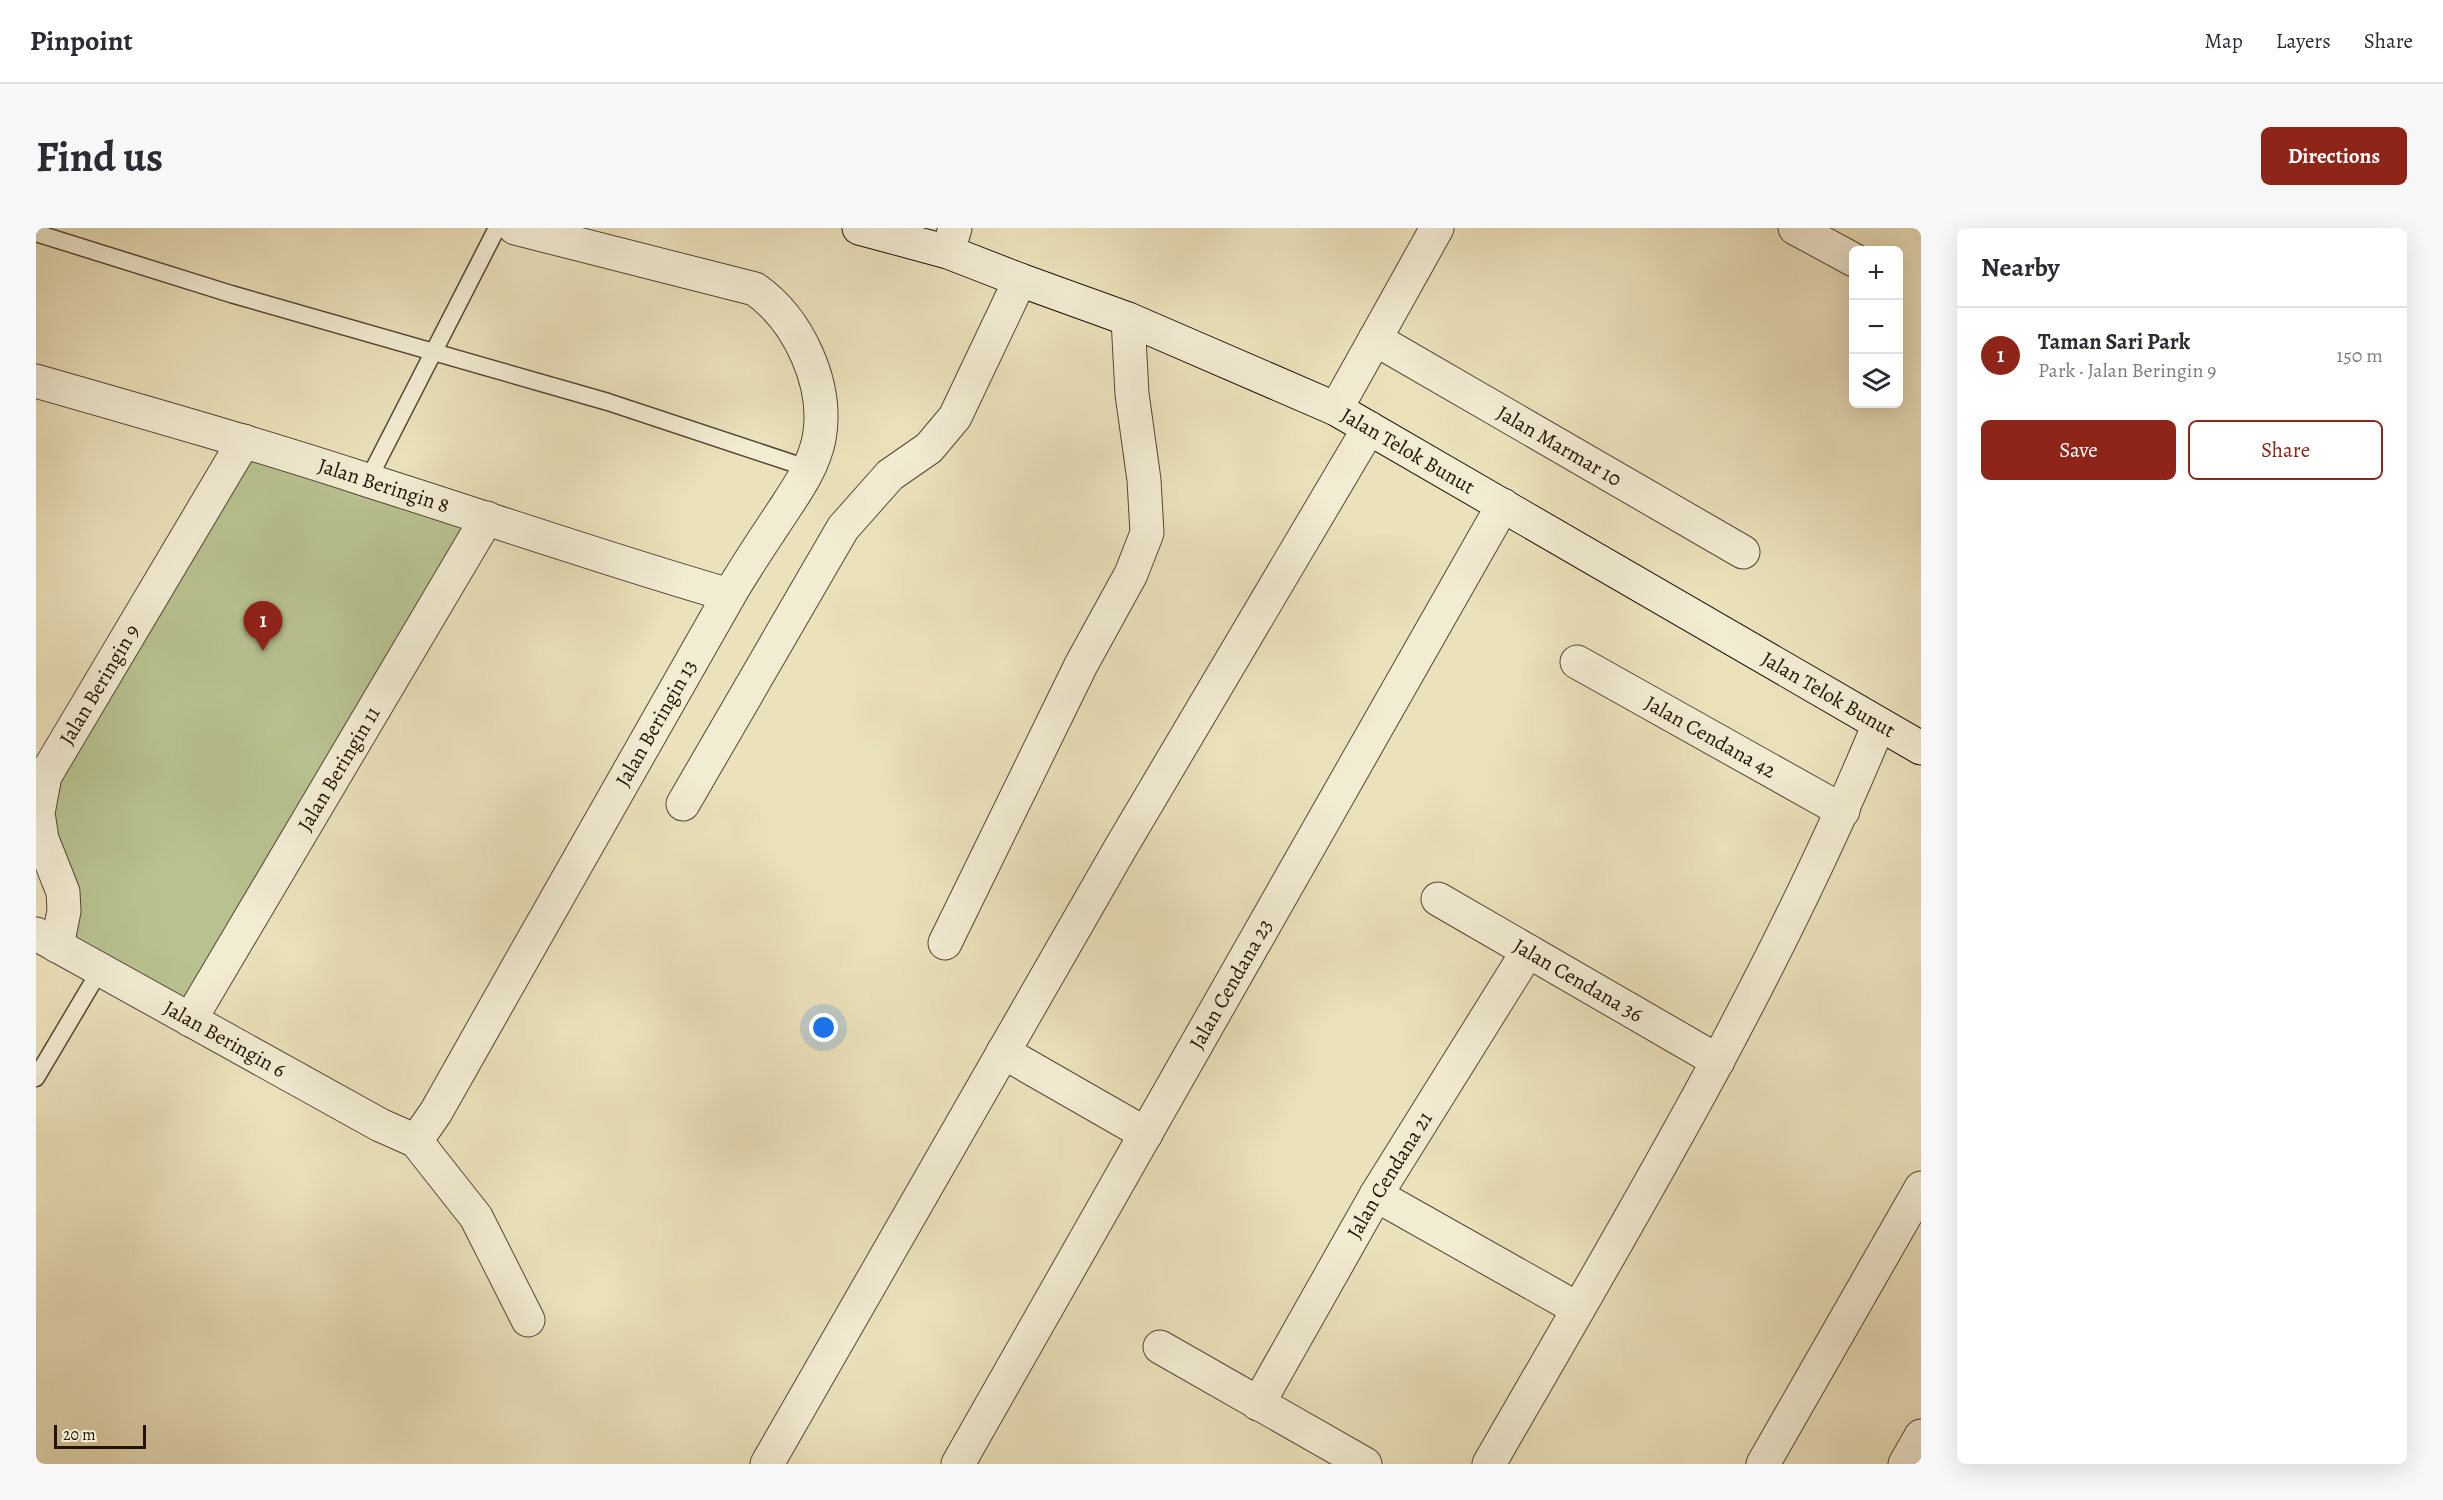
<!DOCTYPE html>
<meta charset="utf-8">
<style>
body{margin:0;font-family:Alegreya,serif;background:#f7f7f7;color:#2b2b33}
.controls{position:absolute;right:18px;top:18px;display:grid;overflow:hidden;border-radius:9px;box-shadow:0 6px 24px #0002}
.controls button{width:54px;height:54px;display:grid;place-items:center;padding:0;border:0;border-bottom:2px solid #e1e1e2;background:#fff;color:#2b2b33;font:30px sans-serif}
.scale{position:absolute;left:18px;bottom:15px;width:92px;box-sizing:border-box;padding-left:6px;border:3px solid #231207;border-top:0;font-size:16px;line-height:21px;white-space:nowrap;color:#231207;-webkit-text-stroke:4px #f2ecd3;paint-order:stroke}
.you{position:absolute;left:788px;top:800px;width:21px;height:21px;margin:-15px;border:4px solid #fff;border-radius:50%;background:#1a73e8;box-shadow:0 0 0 9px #1a73e833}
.badge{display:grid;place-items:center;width:39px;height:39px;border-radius:50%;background:#8f2418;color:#fff;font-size:20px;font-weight:700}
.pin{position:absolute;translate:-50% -50px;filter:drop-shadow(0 2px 3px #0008)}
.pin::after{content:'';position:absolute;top:32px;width:21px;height:18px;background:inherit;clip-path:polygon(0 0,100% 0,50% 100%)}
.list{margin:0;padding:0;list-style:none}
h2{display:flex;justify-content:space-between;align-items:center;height:78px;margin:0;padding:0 24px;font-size:26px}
h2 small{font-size:20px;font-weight:400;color:#7c7c81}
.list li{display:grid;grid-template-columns:39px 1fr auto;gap:18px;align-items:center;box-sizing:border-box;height:96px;padding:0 24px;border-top:2px solid #e1e1e2}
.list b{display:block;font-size:22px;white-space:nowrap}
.list p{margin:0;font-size:20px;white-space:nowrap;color:#7c7c81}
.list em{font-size:20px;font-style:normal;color:#7c7c81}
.actions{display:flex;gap:12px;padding:18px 24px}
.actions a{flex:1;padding:14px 0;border:2px solid #8f2418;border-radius:9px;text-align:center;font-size:21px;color:#8f2418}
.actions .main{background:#8f2418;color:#fff}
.icon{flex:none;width:33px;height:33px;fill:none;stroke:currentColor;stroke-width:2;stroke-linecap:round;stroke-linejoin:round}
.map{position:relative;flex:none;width:1885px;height:1236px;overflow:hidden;border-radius:9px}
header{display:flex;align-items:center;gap:36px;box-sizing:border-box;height:84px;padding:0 30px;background:#fff;border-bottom:2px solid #e1e1e2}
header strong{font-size:28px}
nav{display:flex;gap:33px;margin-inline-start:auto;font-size:21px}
.intro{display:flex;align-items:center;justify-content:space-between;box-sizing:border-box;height:144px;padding:0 36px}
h1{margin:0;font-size:42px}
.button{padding:15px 27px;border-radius:9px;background:#8f2418;color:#fff;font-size:21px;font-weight:700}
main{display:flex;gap:36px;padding:0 36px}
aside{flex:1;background:#fff;border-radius:9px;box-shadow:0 6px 24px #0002}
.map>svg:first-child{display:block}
.green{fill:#b8c290;stroke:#6e6a4c;stroke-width:1.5}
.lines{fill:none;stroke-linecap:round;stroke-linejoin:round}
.lane-casing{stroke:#554634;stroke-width:19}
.street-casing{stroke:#554634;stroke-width:35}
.secondary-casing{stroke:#231207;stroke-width:35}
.lane{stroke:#f2ecd3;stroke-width:16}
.street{stroke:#f2ecd3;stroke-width:33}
.secondary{stroke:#f2ecd3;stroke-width:33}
.labels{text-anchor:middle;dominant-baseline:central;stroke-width:4.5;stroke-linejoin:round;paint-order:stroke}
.street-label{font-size:21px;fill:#231207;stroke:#f2ecd3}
</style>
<header>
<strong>Pinpoint</strong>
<nav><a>Map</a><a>Layers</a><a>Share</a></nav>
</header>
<div class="intro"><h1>Find us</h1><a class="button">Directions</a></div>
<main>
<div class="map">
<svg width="1885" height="1236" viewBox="0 0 1885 1236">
<rect width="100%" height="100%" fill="#ebe1bb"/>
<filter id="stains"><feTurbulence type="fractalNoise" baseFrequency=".00333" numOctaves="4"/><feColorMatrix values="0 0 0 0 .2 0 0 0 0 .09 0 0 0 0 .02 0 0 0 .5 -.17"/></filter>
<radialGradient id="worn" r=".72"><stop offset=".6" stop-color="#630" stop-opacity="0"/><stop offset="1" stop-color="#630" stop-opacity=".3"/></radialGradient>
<!-- green -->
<path class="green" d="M205,218l239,73 -286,495 -135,-74 -13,-158z"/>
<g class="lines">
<defs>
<g id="lane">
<path d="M0,5l195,61 377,108 202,67"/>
<path d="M332,252l129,-252"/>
<path d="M0,850l64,-108"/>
</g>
<g id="street">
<path d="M1759,0l59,32"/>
<path d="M912,24l7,-24"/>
<path id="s1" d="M1339,111l368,213"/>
<path id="s2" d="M0,153c112,32 224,64 334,100 120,38 238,79 359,114"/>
<path d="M1300,181l101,-181"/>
<path id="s3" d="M1541,434l266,149"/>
<path d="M647,576l160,-276 47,-53 39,-27 26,-31 65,-137"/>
<path id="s4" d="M1402,671l280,162"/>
<path id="s5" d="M0,706l344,191 36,16 60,76 52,103"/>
<path d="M909,715l136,-278 50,-91 16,-41 -3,-53 -12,-86 -4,-75"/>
<path id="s6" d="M21,718l7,-35 -1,-19 -21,-53 -4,-26 7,-37 199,-335"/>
<path id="s7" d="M154,792l297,-502"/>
<path d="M967,824l143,82"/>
<path id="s8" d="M380,913l20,-29c97,-171 193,-343 291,-513 17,-30 37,-59 56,-88 15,-23 30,-44 36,-72 10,-54 -20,-119 -64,-150l-240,-61"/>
<path d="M1340,967l202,114"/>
<path d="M1124,1119l205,117"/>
<path id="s9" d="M1222,1176l118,-209 152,-244"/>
<path d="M731,1236l354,-617 248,-419"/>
<path id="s10" d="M922,1236l545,-959"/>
<path d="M1453,1236c139,-242 284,-482 390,-740"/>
<path d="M1727,1236l158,-276"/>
<path d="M1869,1236l16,-28"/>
</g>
<g id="secondary">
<path id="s11" d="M823,0l89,24 72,28 108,39 208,90 585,339"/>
</g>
</defs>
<!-- lane casing -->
<use href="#lane" class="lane-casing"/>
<!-- street casing -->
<use href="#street" class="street-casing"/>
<!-- secondary casing -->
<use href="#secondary" class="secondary-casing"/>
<!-- lane -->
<use href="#lane" class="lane"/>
<!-- street -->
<use href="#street" class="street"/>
<!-- secondary -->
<use href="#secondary" class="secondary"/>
</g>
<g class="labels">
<!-- street labels -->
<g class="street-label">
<text stroke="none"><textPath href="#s1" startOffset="213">Jalan Marmar 10</textPath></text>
<text stroke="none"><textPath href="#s11" startOffset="594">Jalan Telok Bunut</textPath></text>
<text stroke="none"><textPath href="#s2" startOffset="363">Jalan Beringin 8</textPath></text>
<text stroke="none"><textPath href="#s6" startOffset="282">Jalan Beringin 9</textPath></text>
<text stroke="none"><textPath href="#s11" startOffset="1080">Jalan Telok Bunut</textPath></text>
<text stroke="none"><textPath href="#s8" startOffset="482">Jalan Beringin 13</textPath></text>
<text stroke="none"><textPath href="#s3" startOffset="153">Jalan Cendana 42</textPath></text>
<text stroke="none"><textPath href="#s7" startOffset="292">Jalan Beringin 11</textPath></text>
<text stroke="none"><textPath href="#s4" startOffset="162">Jalan Cendana 36</textPath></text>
<text stroke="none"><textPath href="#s10" startOffset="552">Jalan Cendana 23</textPath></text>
<text stroke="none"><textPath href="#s5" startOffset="216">Jalan Beringin 6</textPath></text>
<text stroke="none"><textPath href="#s9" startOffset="264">Jalan Cendana 21</textPath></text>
</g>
</g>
<rect width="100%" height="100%" filter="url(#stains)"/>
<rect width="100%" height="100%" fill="url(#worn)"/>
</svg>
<div class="controls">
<button>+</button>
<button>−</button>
<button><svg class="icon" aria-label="layers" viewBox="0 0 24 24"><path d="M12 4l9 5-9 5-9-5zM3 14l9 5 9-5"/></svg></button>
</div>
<div class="scale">20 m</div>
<div class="you"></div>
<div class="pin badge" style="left:227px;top:423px">1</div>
</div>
<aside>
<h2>Nearby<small></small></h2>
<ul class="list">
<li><span class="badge">1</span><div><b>Taman Sari Park</b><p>Park · Jalan Beringin 9</p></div><em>150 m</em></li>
</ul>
<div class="actions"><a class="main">Save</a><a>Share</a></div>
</aside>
</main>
